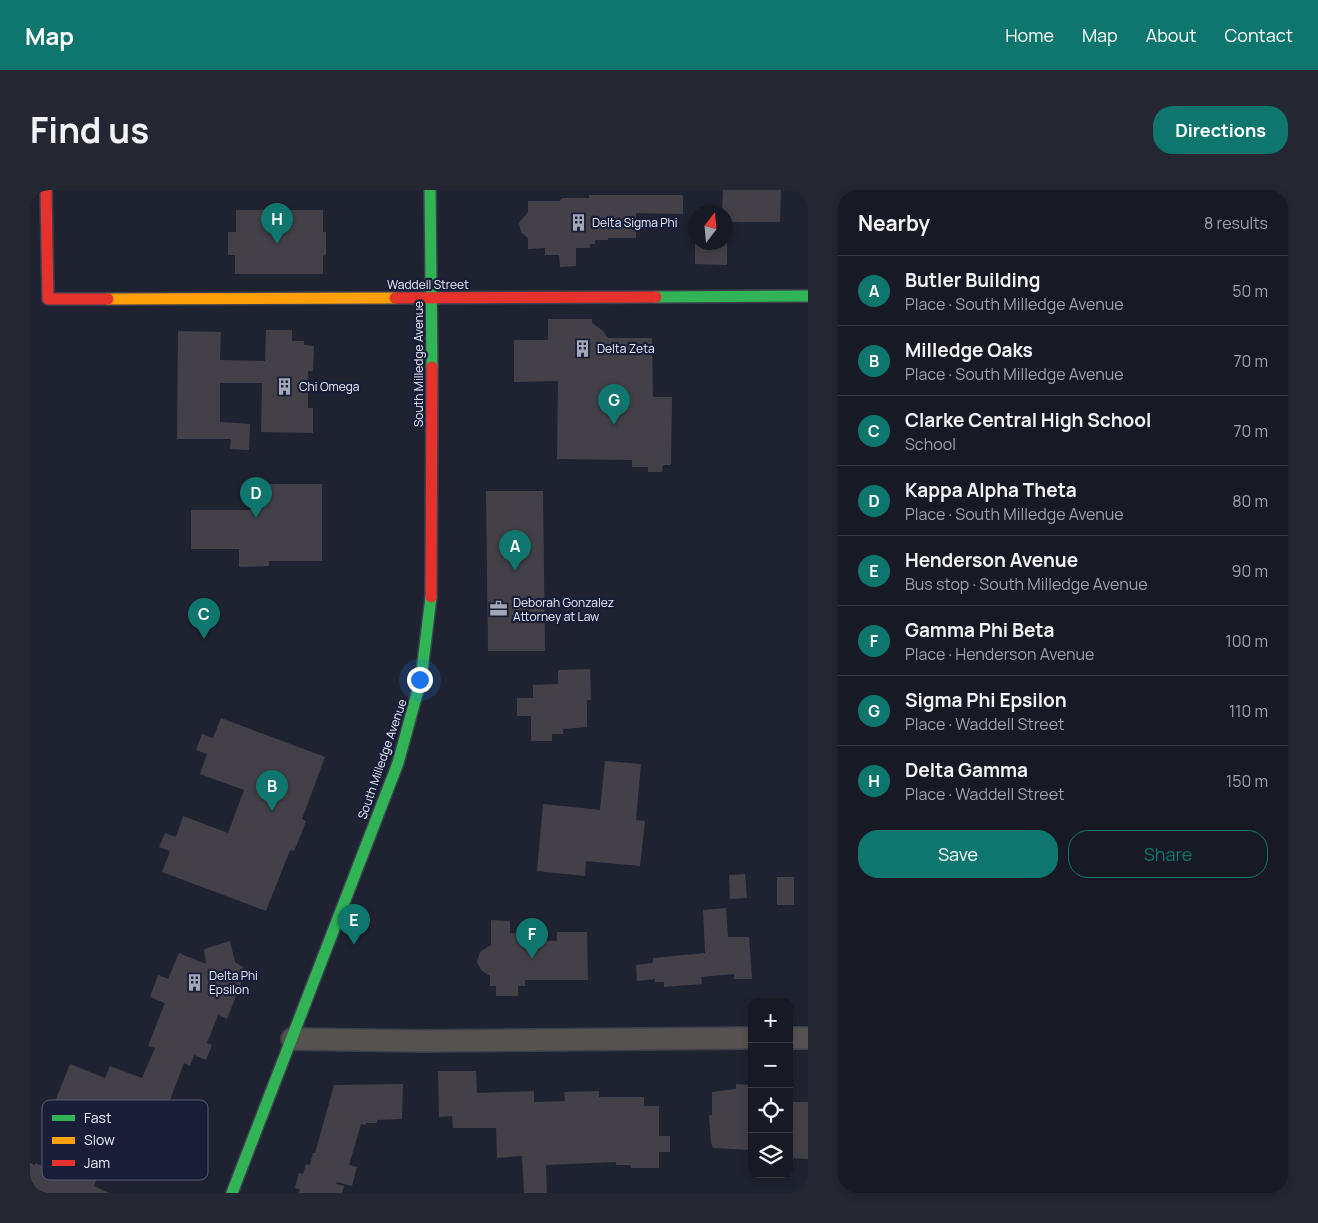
<!DOCTYPE html>
<meta charset="utf-8">
<style>
body{margin:0;font-family:Manrope,sans-serif;background:#242732;color:#f1f3f6}
.controls{position:absolute;right:15px;bottom:15px;display:grid;overflow:hidden;border-radius:10px;box-shadow:0 2px 8px #0003}
.controls button{width:45px;height:45px;display:grid;place-items:center;padding:0;border:0;border-bottom:1px solid #363842;background:#171a25;color:#f1f3f6;font:25px sans-serif}
.compass{position:absolute;left:658px;top:15px;width:45px;height:45px;border-radius:50%;background:#171a25;box-shadow:0 2px 8px #0003;rotate:16deg}
.you{position:absolute;left:389px;top:489px;width:18px;height:18px;margin:-12px;border:4px solid #fff;border-radius:50%;background:#1a73e8;box-shadow:0 0 0 8px #1a73e833}
.badge{display:grid;place-items:center;width:32px;height:32px;border-radius:50%;background:#0f766e;color:#fff;font-size:16px;font-weight:700}
.pin{position:absolute;translate:-50% -41px;filter:drop-shadow(0 1px 2px #0008)}
.pin::after{content:'';position:absolute;top:26px;width:18px;height:15px;background:inherit;clip-path:polygon(0 0,100% 0,50% 100%)}
.list{margin:0;padding:0;list-style:none}
h2{display:flex;justify-content:space-between;align-items:center;height:65px;margin:0;padding:0 20px;font-size:21px}
h2 small{font-size:16px;font-weight:400;color:#9ea1a7}
.list li{display:grid;grid-template-columns:32px 1fr auto;gap:15px;align-items:center;box-sizing:border-box;height:70px;padding:0 20px;border-top:1px solid #363842}
.list b{display:block;font-size:19px;white-space:nowrap}
.list p{margin:0;font-size:16px;white-space:nowrap;color:#9ea1a7}
.list em{font-size:16px;font-style:normal;color:#9ea1a7}
.actions{display:flex;gap:10px;padding:15px 20px}
.actions a{flex:1;padding:11px 0;border:1px solid #0f766e;border-radius:20px;text-align:center;font-size:18px;color:#0f766e}
.actions .main{background:#0f766e;color:#fff}
.icon{flex:none;width:28px;height:28px;fill:none;stroke:currentColor;stroke-width:2;stroke-linecap:round;stroke-linejoin:round}
.map{position:relative;flex:none;width:778px;height:1003px;overflow:hidden;border-radius:20px}
header{display:flex;align-items:center;gap:30px;box-sizing:border-box;height:70px;padding:0 25px;background:#0f766e;color:#fff}
header strong{font-size:24px}
nav{display:flex;gap:28px;margin-inline-start:auto;font-size:18px}
.intro{display:flex;align-items:center;justify-content:space-between;box-sizing:border-box;height:120px;padding:0 30px}
h1{margin:0;font-size:35px}
.button{padding:12px 22px;border-radius:20px;background:#0f766e;color:#fff;font-size:18px;font-weight:700}
main{display:flex;gap:30px;padding:0 30px}
aside{flex:1;background:#171a25;border-radius:20px;box-shadow:0 2px 8px #0003}
.map>svg:first-child{display:block}
.building{fill:#444048}
.lines{fill:none;stroke-linecap:round;stroke-linejoin:round}
.street-casing{stroke:#3d404c;stroke-width:24}
.fast-casing{stroke:#3d404c;stroke-width:14}
.slow-casing{stroke:#3d404c;stroke-width:14}
.jam-casing{stroke:#3d404c;stroke-width:14}
.street{stroke:#555251;stroke-width:21}
.fast{stroke:#30b455;stroke-width:11}
.slow{stroke:#ff9f0a;stroke-width:11}
.jam{stroke:#e5322d;stroke-width:11}
.labels{text-anchor:middle;dominant-baseline:central;stroke-width:4.5;stroke-linejoin:round;paint-order:stroke}
.poi-label{font-size:12px;fill:#eaeffd;stroke:#181e38;text-anchor:start}
.street-label{font-size:12px;fill:#eaeffd;stroke:#181e38}
.key{fill:#181e38;stroke:#575d73;stroke-width:1}
.key-label{font-size:14px;fill:#eaeffd}
</style>
<header>
<strong>Map</strong>
<nav><a>Home</a><a>Map</a><a>About</a><a>Contact</a></nav>
</header>
<div class="intro"><h1>Find us</h1><a class="button">Directions</a></div>
<main>
<div class="map">
<svg width="778" height="1003" viewBox="0 0 778 1003">
<rect width="100%" height="100%" fill="#1f2331"/>
<!-- building -->
<g class="building">
<path d="M693,0h58l-1,32h-54v-10h-4z"/>
<path d="M559,5h94v19l-47,-1v25h-28v2h-13v4h-5v4h-14v18l-16,1 -1,-12h-14v-7l-17,1v-11l-7,-6 -2,-9 9,-11v-11h31l4,-3h26z"/>
<path d="M206,20h87v22h3v23l-3,1v18h-88v-19h-7v-23h8z"/>
<path d="M665,52h32v23l-32,-1z"/>
<path d="M518,129h44v4l11,8 5,7h44l1,59h19l-1,68h-8l-1,7h-14v-5h-16v-7l-75,-1 1,-78 -44,1v-42h34z"/>
<path d="M236,140h26v11h12v4l10,1 -1,25h-5v37h5v25l-52,-1 1,-49h-42v39l30,2 -1,26 -19,-1 1,-10h-54l1,-108 43,1 -1,28 45,1z"/>
<path d="M227,294h65v77h-53v5l-30,1v-18h-48v-39h66z"/>
<path d="M456,301h57l2,160h-57z"/>
<path d="M560,479l1,31h-4v27l-24,2v5h-11v7h-21v-25h-14v-18h16v-13l25,-1v-14z"/>
<path d="M191,528l104,39 -23,62 4,2 -6,16 -6,14 -4,-1 -24,61 -104,-39 8,-21 -11,-4 6,-14 11,4 7,-21 45,17 16,-43 -44,-16 7,-20 -11,-4 6,-16 11,4z"/>
<path d="M575,571l36,3 -5,56 9,1 -5,45 -54,-5 -1,15 -48,-5 6,-67 57,6z"/>
<path d="M715,684l2,24 -17,1 -1,-24z"/>
<rect x="747" y="687" width="17" height="28"/>
<path d="M696,718l2,29h21l3,42h-18v-5l-33,3 1,7 -38,3v-5h-9v-3l-18,2 -1,-16 17,-2v-5l52,-5 -2,-43z"/>
<path d="M461,730l19,1v12l15,1v6l32,1v-9h30l1,48h-63v6h-7v10h-22v-10h-6v-10l-9,-6 -4,-8 3,-10 11,-7z"/>
<path d="M200,751l5,21 8,5 1,8 -17,44 -9,-4 -11,28 5,2 -6,15 -12,-5 -4,11 -6,-3 -20,53 6,2 -11,28 -7,-3 -11,30 -37,-14 -10,27 15,7h-79v-30l5,2v-2l33,13 13,-62 -27,-10 16,-40 35,14 5,-12 32,12 13,-30 -7,-2 17,-43 -15,-6 8,-22 10,4 11,-26 27,11 -2,-15z"/>
<path d="M408,881h38l1,22 57,-2v11l31,-1 -1,-9 35,-1v6h45v9h15v30h11v16h-11v16h-28l-1,-3h-14v-3l-70,3 1,28h-23l-2,-37 -25,2 -1,-30h-43l-1,-12 -13,1z"/>
<path d="M373,894l-1,35 -25,1v3h-11v2l-5,-1 -12,41 8,2 -5,19 -15,-4 -1,2 8,2 -2,7h-43l1,-4 -5,-1 4,-15 4,1 3,-10 4,1 3,-12h2l19,-68z"/>
<path d="M706,894l16,1v65l-39,-2 -2,-5 -2,-28h3v-23l24,-3z"/>
<path d="M759,912h19v57l-19,-1z"/>
</g>
<g class="lines">
<defs>
<g id="street">
<path d="M759,848h19"/>
<path d="M262,849l131,2 329,-3"/>
</g>
<g id="fast">
<path d="M400,0l2,177"/>
<path d="M626,107l152,-1"/>
<path d="M202,1003l166,-430 23,-84 10,-82"/>
</g>
<path id="slow" d="M78,109l287,-1"/>
<g id="jam">
<path d="M16,0l2,109h60"/>
<path d="M365,108l261,-1"/>
<path d="M401,407l1,-230"/>
</g>
</defs>
<!-- street casing -->
<use href="#street" class="street-casing"/>
<!-- fast casing -->
<use href="#fast" class="fast-casing"/>
<!-- slow casing -->
<use href="#slow" class="slow-casing"/>
<!-- jam casing -->
<use href="#jam" class="jam-casing"/>
<!-- street -->
<use href="#street" class="street"/>
<!-- fast -->
<use href="#fast" class="fast"/>
<!-- slow -->
<use href="#slow" class="slow"/>
<!-- jam -->
<use href="#jam" class="jam"/>
</g>
<!-- icons -->
<defs>
<symbol id="building-bare" viewBox="-9 -9 18 18"><path d="M-4-6H4V6H1V3H-1V6H-4ZM-2.5-4.3h1.7v1.8h-1.7ZM.8-4.3h1.7v1.8H.8ZM-2.5-1h1.7V.8h-1.7ZM.8-1h1.7V.8H.8Z" fill="#a3a8b6" stroke="#181e38" stroke-width="2.5" paint-order="stroke"/></symbol>
<symbol id="office-bare" viewBox="-9 -9 18 18"><path d="M-6-3h4V-5.5h4V-3h4V5H-6ZM-1-4.5V-3h2v-1.5ZM-6 0V1H6V0Z" fill="#a3a8b6" stroke="#181e38" stroke-width="2.5" paint-order="stroke"/></symbol>
</defs>
<g fill-rule="evenodd">
<use href="#building-bare" x="536" y="20" width="25" height="25"/>
<use href="#building-bare" x="540" y="146" width="25" height="25"/>
<use href="#building-bare" x="242" y="184" width="25" height="25"/>
<use href="#office-bare" x="456" y="406" width="25" height="25"/>
<use href="#building-bare" x="152" y="780" width="25" height="25"/>
</g>
<g class="labels">
<!-- poi labels -->
<g class="poi-label">
<text x="562" y="32">Delta Sigma Phi</text>
<text x="567" y="158">Delta Zeta</text>
<text x="269" y="196">Chi Omega</text>
<text x="483" y="412">Deborah Gonzalez<tspan x="483" dy="14">Attorney at Law</tspan></text>
<text x="179" y="785">Delta Phi<tspan x="179" dy="14">Epsilon</tspan></text>
</g>
<!-- street labels -->
<g class="street-label">
<text x="398" y="94">Waddell Street</text>
<text transform="translate(388 174) rotate(-90)">South Milledge Avenue</text>
<text transform="translate(352 569) rotate(-71)">South Milledge Avenue</text>
</g>
</g>
<!-- legend -->
<rect x="12" y="910" width="166" height="80" rx="8" class="key"/>
<rect x="22" y="925" width="23" height="6" fill="#30b455"/>
<rect x="22" y="947" width="23" height="7" fill="#ff9f0a"/>
<rect x="22" y="970" width="23" height="6" fill="#e5322d"/>
<g class="key-label">
<text x="54" y="933">Fast</text>
<text x="54" y="955">Slow</text>
<text x="54" y="978">Jam</text>
</g>
</svg>
<div class="controls">
<button>+</button>
<button>−</button>
<button><svg class="icon" aria-label="locate" viewBox="0 0 24 24"><circle cx="12" cy="12" r="6"/><path d="M12 2v4M12 18v4M2 12h4M18 12h4"/></svg></button>
<button><svg class="icon" aria-label="layers" viewBox="0 0 24 24"><path d="M12 4l9 5-9 5-9-5zM3 14l9 5 9-5"/></svg></button>
</div>
<svg class="compass" viewBox="-18 -18 36 36"><path d="M0-13l5 13h-10z" fill="#e53935"/><path d="M0 13l5-13h-10z" fill="#9ea1a7"/></svg>
<div class="you"></div>
<div class="pin badge" style="left:485px;top:381px">A</div>
<div class="pin badge" style="left:242px;top:621px">B</div>
<div class="pin badge" style="left:174px;top:449px">C</div>
<div class="pin badge" style="left:226px;top:328px">D</div>
<div class="pin badge" style="left:324px;top:755px">E</div>
<div class="pin badge" style="left:502px;top:769px">F</div>
<div class="pin badge" style="left:584px;top:235px">G</div>
<div class="pin badge" style="left:247px;top:54px">H</div>
</div>
<aside>
<h2>Nearby<small>8 results</small></h2>
<ul class="list">
<li><span class="badge">A</span><div><b>Butler Building</b><p>Place · South Milledge Avenue</p></div><em>50 m</em></li>
<li><span class="badge">B</span><div><b>Milledge Oaks</b><p>Place · South Milledge Avenue</p></div><em>70 m</em></li>
<li><span class="badge">C</span><div><b>Clarke Central High School</b><p>School</p></div><em>70 m</em></li>
<li><span class="badge">D</span><div><b>Kappa Alpha Theta</b><p>Place · South Milledge Avenue</p></div><em>80 m</em></li>
<li><span class="badge">E</span><div><b>Henderson Avenue</b><p>Bus stop · South Milledge Avenue</p></div><em>90 m</em></li>
<li><span class="badge">F</span><div><b>Gamma Phi Beta</b><p>Place · Henderson Avenue</p></div><em>100 m</em></li>
<li><span class="badge">G</span><div><b>Sigma Phi Epsilon</b><p>Place · Waddell Street</p></div><em>110 m</em></li>
<li><span class="badge">H</span><div><b>Delta Gamma</b><p>Place · Waddell Street</p></div><em>150 m</em></li>
</ul>
<div class="actions"><a class="main">Save</a><a>Share</a></div>
</aside>
</main>
